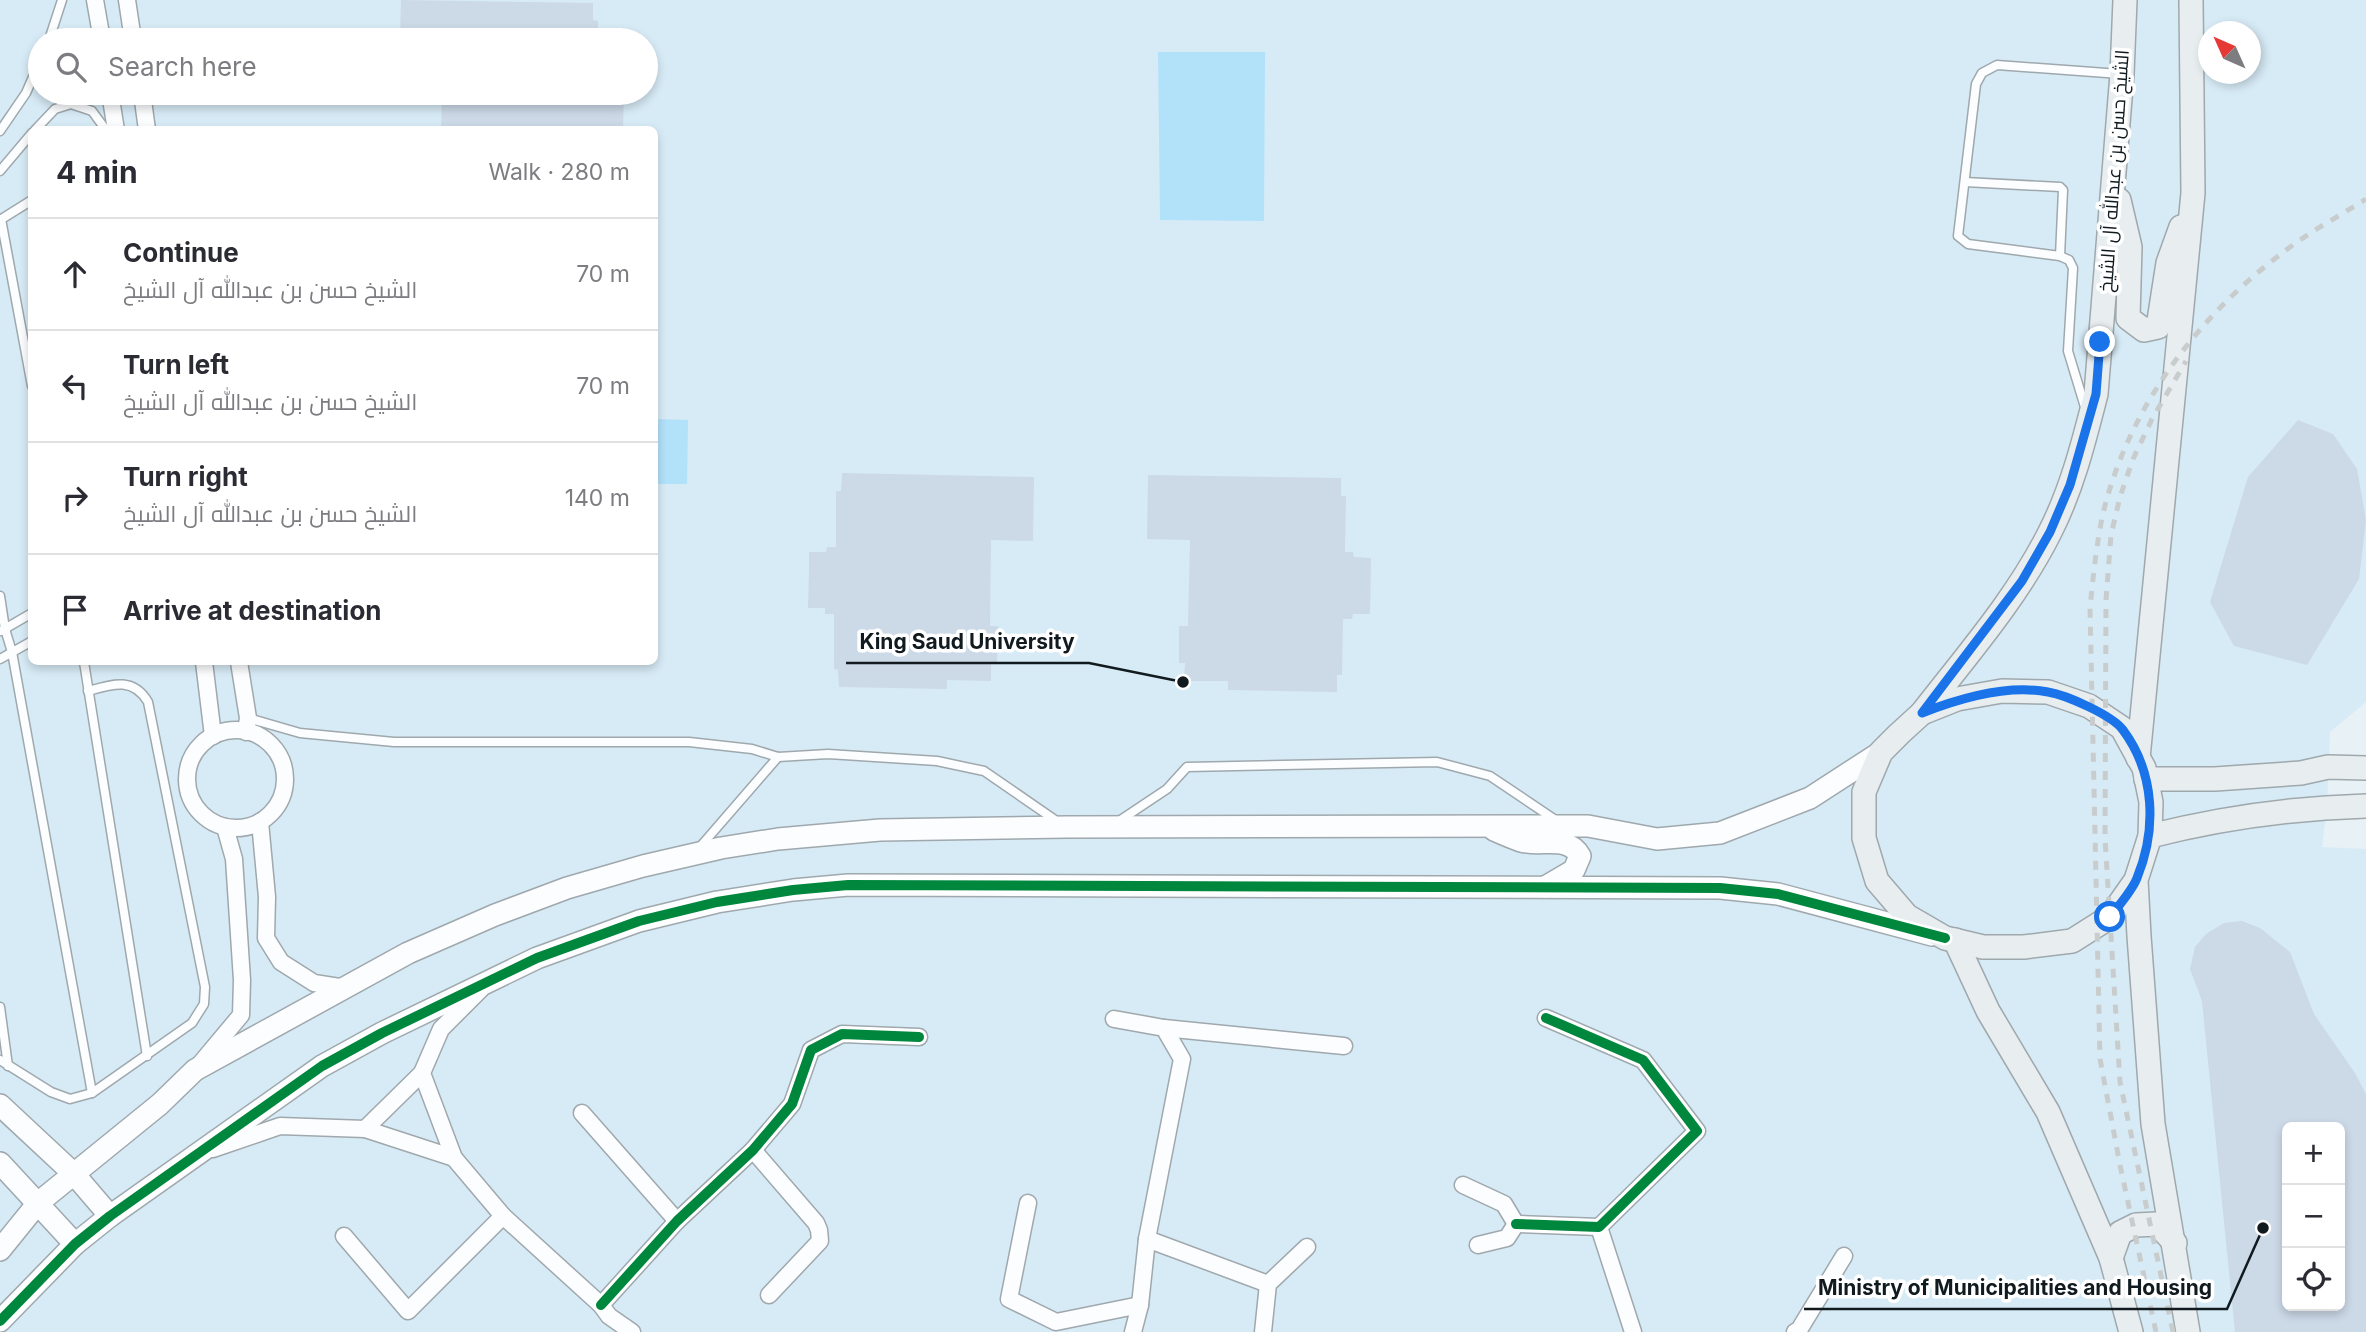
<!DOCTYPE html>
<meta charset="utf-8">
<style>
body{margin:0;font-family:Inter,Cairo,sans-serif;background:#f2f2f3;color:#2b2b33}
.controls{position:absolute;right:21px;bottom:21px;display:grid;overflow:hidden;border-radius:10px;box-shadow:0 4px 10px #0003}
.controls button{width:63px;height:63px;display:grid;place-items:center;padding:0;border:0;border-bottom:2px solid #e1e1e2;background:#fff;color:#2b2b33;font:35px sans-serif}
.compass{position:absolute;left:2198px;top:21px;width:63px;height:63px;border-radius:50%;background:#fff;box-shadow:0 4px 10px #0003;rotate:315deg}
.stop{position:absolute;width:21px;height:21px;margin:-16px;border:5px solid #1a73e8;border-radius:50%;background:#fff}
.stop.end{background:#1a73e8;border-color:#fff;box-shadow:0 2px 7px #0008}
.list{margin:0;padding:0;list-style:none}
h2{display:flex;justify-content:space-between;align-items:center;height:91px;margin:0;padding:0 28px;font-size:30px}
h2 small{font-size:23px;font-weight:400;color:#7c7c81}
.list li{display:grid;grid-template-columns:46px 1fr auto;gap:21px;align-items:center;box-sizing:border-box;height:112px;padding:0 28px;border-top:2px solid #e1e1e2}
.list b{display:block;font-size:26px;white-space:nowrap}
.list p{margin:0;font-size:23px;white-space:nowrap;color:#7c7c81}
.list em{font-size:23px;font-style:normal;color:#7c7c81}
.icon{flex:none;width:38px;height:38px;fill:none;stroke:currentColor;stroke-width:2;stroke-linecap:round;stroke-linejoin:round}
.map{position:relative;flex:none;width:2366px;height:1332px;overflow:hidden}
.search{position:absolute;background:#fff;box-shadow:0 4px 10px #0003;left:28px;top:28px;width:630px;height:77px;display:flex;align-items:center;gap:18px;box-sizing:border-box;padding:0 24px;border-radius:38px;color:#7c7c81;font-size:26px}
.panel{position:absolute;background:#fff;box-shadow:0 4px 10px #0003;left:28px;top:126px;width:630px;height:539px;border-radius:10px}
.map>svg:first-child{display:block}
.built{fill:#d7ebf6;fill-rule:evenodd}
.green{fill:#b2e1fa}
.building{fill:#ccd9e7;fill-rule:evenodd}
.lines{fill:none;stroke-linecap:round;stroke-linejoin:round}
.service-casing{stroke:#9fa8ad;stroke-width:11}
.minor-casing{stroke:#9fa8ad;stroke-width:19}
.tertiary-casing{stroke:#9fa8ad;stroke-width:24}
.secondary-casing{stroke:#9fa8ad;stroke-width:26}
.service{stroke:#fcfdfe;stroke-width:8}
.minor{stroke:#fcfdfe;stroke-width:16}
.tertiary{stroke:#fcfdfe;stroke-width:21}
.secondary{stroke:#e8eef0;stroke-width:23}
.rail{stroke:#c9cccd;stroke-width:5;stroke-dasharray:9 9;stroke-linecap:butt}
.cycleway-casing{stroke:#fff;stroke-width:15}
.cycleway{stroke:#00873e;stroke-width:10}
.route{stroke:#1a73e8;stroke-width:9}
.labels{text-anchor:middle;dominant-baseline:central;stroke-width:7;stroke-linejoin:round;paint-order:stroke}
.street-label{font-size:19px;fill:#101a1f;stroke:#fff}
.leader{fill:none;stroke:#101a1f;stroke-width:2.5}
.callout-dot{fill:#101a1f;stroke:#fff;stroke-width:2.5}
.callout-label{font-size:21px;text-anchor:middle;font-weight:bold;fill:#101a1f;stroke:#fff;stroke-width:7;stroke-linejoin:round;paint-order:stroke}
</style>
<div class="map">
<svg width="2366" height="1332" viewBox="0 0 2366 1332">
<rect width="100%" height="100%" fill="#e8f1f6"/>
<!-- built -->
<path class="built" d="M0,0h2366v702l-36,30 -3,75 -5,40 44,2v483h-2366zM2208,32h42v42h-42zM40,40h606v53h-606zM32,130h622v532h-622zM2287,1127h53v179h-53z"/>
<!-- green -->
<g class="green">
<path d="M1158,52h107l-1,169 -104,-1z"/>
<path d="M655,419l33,1 -1,64h-32z"/>
</g>
<!-- building -->
<g class="building">
<path d="M401,0l192,3v17l5,1v19h-198z"/>
<path d="M442,93h182l-1,37h-182z"/>
<path d="M2298,420l35,14 24,35 9,51 -7,59 -52,86 -73,-19 -24,-44 38,-125z"/>
<path d="M842,473l192,4 -1,64 -42,-1 -1,86h8l-1,37h-6v18l-44,-1v9l-108,-2 -1,-17 -4,-1v-55h-9v-6h-17l1,-37v-19h17l1,-5h9v-56h5z"/>
<path d="M1148,475l193,3v18h5l-1,56h8l1,5 17,1 -1,56h-17l-1,5h-9l-1,56h-5v17l-109,-2v-9h-44l1,-18h-6v-37h9l2,-86 -43,-1z"/>
<path d="M2242,921l18,7 30,24 24,62 41,59 11,21v238h-131l-33,-331 -12,-32 5,-22 11,-13 18,-11zM2287,1127h53v179h-53z"/>
</g>
<g class="lines">
<defs>
<g id="service">
<path d="M49,40l13,-40"/>
<path d="M35,130l20,-21 16,-5 21,7 14,19"/>
<path d="M0,131l26,-38 14,-32"/>
<path d="M0,171l32,-38"/>
<path d="M1965,182l95,5 3,3 -3,66"/>
<path d="M1,219l31,167"/>
<path d="M0,220l32,-20"/>
<path d="M2085,407l-17,-56 5,-83 -4,-8 -9,-4 -92,-12 -10,-8 18,-152 6,-11 15,-8 123,9"/>
<path d="M0,596l5,33 7,23 80,441"/>
<path d="M1,631l31,-18"/>
<path d="M0,659l32,-18"/>
<path d="M84,662l63,394"/>
<path d="M248,718l52,15 94,9h295l63,7 26,8 50,-3 109,7 47,10 74,51"/>
<path d="M1119,821l48,-32 20,-22 250,-5 53,14 67,45"/>
<path d="M700,847l78,-90"/>
<path d="M0,1007l8,59"/>
<path d="M0,1060l51,32 19,7 22,-6 100,-70 12,-19 1,-17 -57,-285c-15,-25 -35,-18 -60,-11"/>
</g>
<g id="minor">
<path d="M95,0l7,40"/>
<path d="M127,0l6,40"/>
<path d="M110,93l6,37"/>
<path d="M142,93l5,37"/>
<path d="M204,662l9,74"/>
<path d="M239,662l9,56 -2,14"/>
<circle cx="236" cy="779" r="49"/>
<path d="M260,822l7,75 -1,41 15,24 33,21 32,5"/>
<path d="M481,989l-40,40 -19,44 32,85 49,58 98,89 8,11 23,16"/>
<path d="M1114,1019l50,9 18,31 -35,180 -7,66 -7,27"/>
<path d="M1164,1028l180,18"/>
<path d="M200,1064l41,-49 1,-35 -8,-121 -9,-32"/>
<path d="M582,1113l95,108"/>
<path d="M365,1129l57,-56"/>
<path d="M213,1149l67,-23 85,3 89,29"/>
<path d="M753,1150l63,73 3,7 1,11 -51,54"/>
<path d="M1463,1185l41,19 12,20"/>
<path d="M1028,1203l-19,96 47,23 84,-17"/>
<path d="M1516,1224l83,3 98,-96 -54,-71 -97,-42"/>
<path d="M1599,1227l34,105"/>
<path d="M344,1236l64,75 95,-95"/>
<path d="M1147,1239l121,45"/>
<path d="M1478,1245l29,-7 9,-14"/>
<path d="M601,1305l76,-84 76,-71 39,-46 19,-54 31,-16 77,3"/>
<path d="M1263,1332l5,-48 39,-37"/>
<path d="M1795,1332l4,-2 45,-74"/>
</g>
<g id="tertiary">
<path d="M1494,830c9,4 18,8 27,11 20,6 47,-7 59,15l-6,14 -29,17"/>
<path d="M0,1105l74,69 36,42"/>
<path d="M0,1163l75,81"/>
<path d="M0,1250l38,-47 122,-99 35,-34 213,-117 87,-38 72,-27 76,-22 78,-18 57,-9 102,-9 187,-3 521,-1 69,13 63,-6 90,-35 71,-46"/>
<path d="M0,1321l75,-77 35,-28 212,-150 60,-33 155,-75 102,-37 78,-19 76,-12 55,-5 872,3 58,6 154,41"/>
</g>
<g id="secondary">
<path d="M2119,200l11,47 -2,71 16,12 14,-3 10,-64 13,-36"/>
<path d="M1922,713c45,-58 95,-115 128,-181 22,-43 34,-91 46,-138l26,-320 3,-74"/>
<path d="M2138,758l55,-565 -2,-193"/>
<path d="M2146,779h69l86,-6 27,-6 38,1"/>
<path d="M2150,836c71,-18 143,-28 216,-30"/>
<path d="M2136,880l-26,37 -38,24 -48,6h-41l-38,-9 -38,-22 -30,-35 -13,-43v-46l17,-40 18,-18 23,-21 35,-14 45,-8 46,1 41,14 33,22 22,40 7,34 -1,34 -14,44 3,56 14,188 35,208"/>
<path d="M1955,940l33,71 60,101 63,146 20,74"/>
<path d="M2111,1258l9,-25 16,-8 21,-1 18,19"/>
</g>
</defs>
<!-- service casing -->
<use href="#service" class="service-casing"/>
<!-- minor casing -->
<use href="#minor" class="minor-casing"/>
<!-- tertiary casing -->
<use href="#tertiary" class="tertiary-casing"/>
<!-- secondary casing -->
<use href="#secondary" class="secondary-casing"/>
<!-- service -->
<use href="#service" class="service"/>
<!-- minor -->
<use href="#minor" class="minor"/>
<!-- tertiary -->
<use href="#tertiary" class="tertiary"/>
<!-- secondary -->
<use href="#secondary" class="secondary"/>
<!-- rail -->
<g class="rail">
<path d="M2156,1332l-36,-167 -20,-106 -10,-451c3,-30 6,-60 12,-90 24,-106 93,-199 179,-264 26,-21 57,-37 85,-55"/>
<path d="M2173,1332l-53,-250 -15,-244 1,-238 5,-65 9,-38 13,-38 19,-40 34,-58"/>
</g>
<defs>
<g id="cycleway">
<path d="M1516,1224l83,3 98,-96 -54,-71 -97,-42"/>
<path d="M601,1305l76,-84 76,-71 39,-46 19,-54 31,-16 77,3"/>
<path d="M0,1321l75,-77 35,-28 212,-150 60,-33 155,-75 102,-37 78,-19 76,-12 55,-5 872,3 58,6 167,44"/>
</g>
</defs>
<!-- cycleway casing -->
<use href="#cycleway" class="cycleway-casing"/>
<!-- cycleway -->
<use href="#cycleway" class="cycleway"/>
</g>
<g class="lines">
<!-- route -->
<path class="route" d="M2100,342l-4,52 -26,91 -20,47 -28,49 -100,132c38,-15 85,-29 126,-21 18,3 64,23 75,38 32,43 34,99 14,148 -5,13 -18,27 -27,39"/>
</g>
<g class="labels">
<!-- street labels -->
<g class="street-label">
<text transform="translate(2114 171) rotate(-86)">الشيخ حسن بن عبدالله آل الشيخ</text>
</g>
</g>
<!-- callouts -->
<path class="leader" d="M1183 682L1089 663H846M2263 1228L2227 1309H1804"/>
<g class="callout-dot">
<circle cx="1183" cy="682" r="7"/>
<circle cx="2263" cy="1228" r="7"/>
</g>
<g class="callout-label">
<text x="967" y="649">King Saud University</text>
<text x="2015" y="1295">Ministry of Municipalities and Housing</text>
</g>
</svg>
<div class="controls">
<button>+</button>
<button>−</button>
<button><svg class="icon" aria-label="locate" viewBox="0 0 24 24"><circle cx="12" cy="12" r="6"/><path d="M12 2v4M12 18v4M2 12h4M18 12h4"/></svg></button>
</div>
<svg class="compass" viewBox="-18 -18 36 36"><path d="M0-13l5 13h-10z" fill="#e53935"/><path d="M0 13l5-13h-10z" fill="#7c7c81"/></svg>
<div class="stop" style="left:2110px;top:917px"></div>
<div class="stop end" style="left:2100px;top:342px"></div>
<div class="search"><svg class="icon" aria-label="search" viewBox="0 0 24 24"><circle cx="10" cy="10" r="6"/><path d="M15 15l6 6"/></svg>Search here</div>
<section class="panel">
<h2>4 min<small>Walk · 280 m</small></h2>
<ul class="list">
<li><svg class="icon" aria-label="ahead" viewBox="0 0 24 24"><path d="M12 20V5M6 11l6-6 6 6"/></svg><div><b>Continue</b><p>الشيخ حسن بن عبدالله آل الشيخ</p></div><em>70 m</em></li>
<li><svg class="icon" aria-label="left" viewBox="0 0 24 24"><path d="M17 20v-9H6M10 6l-5 5 5 5"/></svg><div><b>Turn left</b><p>الشيخ حسن بن عبدالله آل الشيخ</p></div><em>70 m</em></li>
<li><svg class="icon" aria-label="right" viewBox="0 0 24 24"><path d="M7 20v-9h11M14 6l5 5-5 5"/></svg><div><b>Turn right</b><p>الشيخ حسن بن عبدالله آل الشيخ</p></div><em>140 m</em></li>
<li><svg class="icon" aria-label="arrive" viewBox="0 0 24 24"><path d="M6 21V4h12l-3 4 3 4H6"/></svg><div><b>Arrive at destination</b></div></li>
</ul>
</section>
</div>
